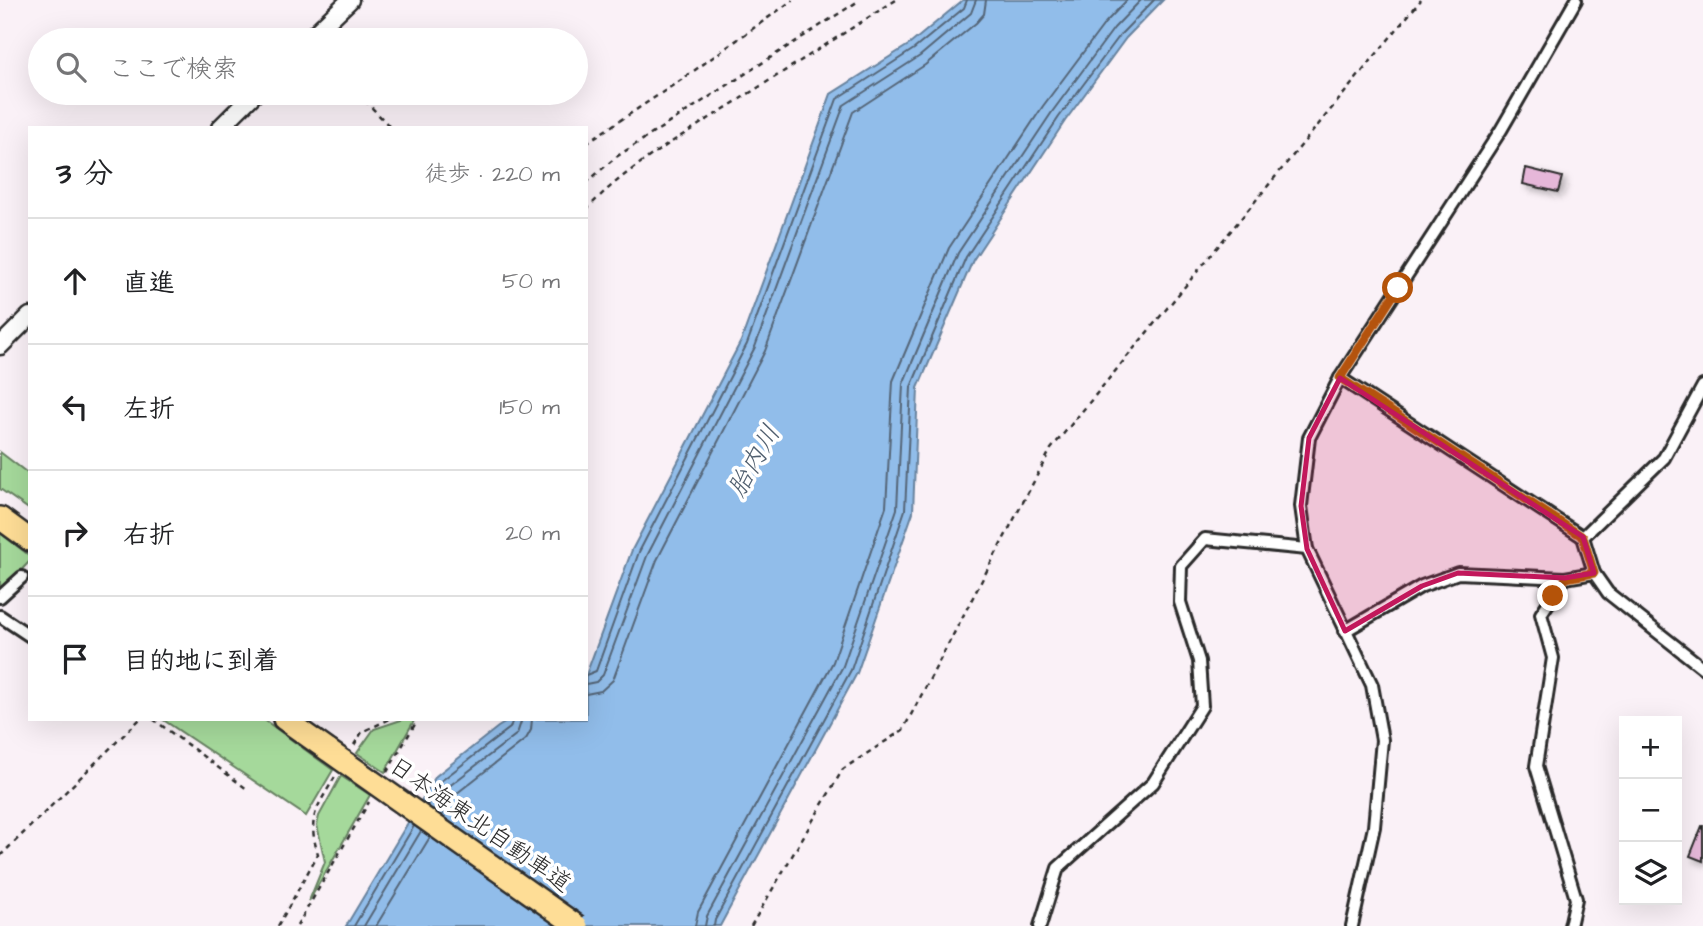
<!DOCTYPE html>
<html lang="ja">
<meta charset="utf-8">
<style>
body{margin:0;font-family:"Architects Daughter","Klee One",sans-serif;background:#f2f2f2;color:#202124}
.controls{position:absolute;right:21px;bottom:21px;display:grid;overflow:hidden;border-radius:0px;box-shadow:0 7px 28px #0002}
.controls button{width:63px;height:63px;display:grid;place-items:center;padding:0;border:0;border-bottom:2px solid #e0e0e0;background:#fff;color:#202124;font:35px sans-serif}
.stop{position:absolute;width:21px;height:21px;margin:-16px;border:5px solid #b45309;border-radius:50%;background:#fff}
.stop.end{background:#b45309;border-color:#fff;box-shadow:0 2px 7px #0008}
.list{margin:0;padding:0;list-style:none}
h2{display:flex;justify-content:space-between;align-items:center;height:91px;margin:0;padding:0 28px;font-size:30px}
h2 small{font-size:23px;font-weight:400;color:#757577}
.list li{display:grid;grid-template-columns:46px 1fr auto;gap:21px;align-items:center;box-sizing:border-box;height:126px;padding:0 28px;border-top:2px solid #e0e0e0}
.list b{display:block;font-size:26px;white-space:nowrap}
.list em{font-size:23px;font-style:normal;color:#757577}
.icon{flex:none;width:38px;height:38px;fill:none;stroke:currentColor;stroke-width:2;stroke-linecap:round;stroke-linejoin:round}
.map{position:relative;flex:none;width:1703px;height:926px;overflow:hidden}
.search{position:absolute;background:#fff;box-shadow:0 7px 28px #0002;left:28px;top:28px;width:560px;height:77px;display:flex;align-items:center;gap:18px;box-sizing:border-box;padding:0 24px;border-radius:38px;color:#757577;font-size:26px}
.panel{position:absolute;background:#fff;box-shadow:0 7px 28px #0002;left:28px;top:126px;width:560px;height:595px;border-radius:0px}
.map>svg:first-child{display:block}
.green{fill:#a5d99b;stroke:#688263;stroke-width:2}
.water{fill:#91bdea;stroke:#68839e;stroke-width:2}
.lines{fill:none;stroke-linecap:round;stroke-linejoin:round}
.shore{stroke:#546577;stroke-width:2}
.building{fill:#e6b7d9;stroke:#2b2b2b;stroke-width:2;filter:url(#shadow)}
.street-casing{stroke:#2b2b2b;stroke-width:16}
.secondary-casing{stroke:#2b2b2b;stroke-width:21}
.highway-casing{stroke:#2b2b2b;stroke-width:26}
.path{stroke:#2b2b2b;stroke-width:2.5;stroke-dasharray:5 5;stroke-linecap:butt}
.street{stroke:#fff;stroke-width:10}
.secondary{stroke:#fff;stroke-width:16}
.highway{stroke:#fedd96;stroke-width:21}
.highway-bridge-casing{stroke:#2b2b2b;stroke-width:26;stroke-linecap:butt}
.highway-bridge{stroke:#fedd96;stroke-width:21}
.route{stroke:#b45309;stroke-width:9}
.marked{fill:#c2185b;fill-opacity:0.2;stroke:#c2185b;stroke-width:5;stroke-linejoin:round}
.labels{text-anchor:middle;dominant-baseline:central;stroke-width:7;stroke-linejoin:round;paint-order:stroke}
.street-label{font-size:24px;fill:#2b2b2b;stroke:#fff}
.water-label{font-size:26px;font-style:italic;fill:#4f5e6e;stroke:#fff}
</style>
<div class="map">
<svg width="1703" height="926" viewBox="0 0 1703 926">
<defs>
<filter id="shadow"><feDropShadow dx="4" dy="4" stdDeviation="3.5" flood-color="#0004"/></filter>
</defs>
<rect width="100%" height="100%" fill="#faf1f7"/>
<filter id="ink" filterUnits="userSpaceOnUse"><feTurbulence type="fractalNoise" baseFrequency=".0143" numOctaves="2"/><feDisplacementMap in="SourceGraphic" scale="14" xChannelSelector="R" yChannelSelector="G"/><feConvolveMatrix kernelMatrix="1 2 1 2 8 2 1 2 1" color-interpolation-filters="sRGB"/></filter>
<g filter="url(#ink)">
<!-- green -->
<g class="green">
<path d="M0,452l30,23v35l-30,-21z"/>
<path d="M0,533l30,23v5l-30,31z"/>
<path d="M162,719h101l70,51 -27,46z"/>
<path d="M404,719h11l-30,53 -28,-19 17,-24z"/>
<path d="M341,776l29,19 -61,106 16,-39 -8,-37 2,-9z"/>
</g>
<!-- water -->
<path class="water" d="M963,0h200l-37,38 -61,83 -92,139 -55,128 -5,124 -56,161 -137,253h-374l90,-150 62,-49 13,-8h75v-44l46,-125 109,-209 90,-247 79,-50z"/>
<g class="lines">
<!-- shore -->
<g class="shore">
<path d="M586,675l10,-4 43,-119 108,-208 90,-245 77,-50 50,-41 3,-8"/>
<path d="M586,684l10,-2 7,-7 44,-119 108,-209 89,-242 76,-49 51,-43 5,-13"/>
<path d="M586,694l15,-3 12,-11 44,-120 108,-209 88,-239 72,-47 51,-42 8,-9 2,-14"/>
<path d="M427,805l14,-24 69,-53 3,-9"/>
<path d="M434,810l14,-23 69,-53 5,-15"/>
<path d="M442,816l14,-22 70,-55 5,-9 1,-11"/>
<path d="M354,926l60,-100"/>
<path d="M364,926l57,-95"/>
<path d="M376,926l54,-89"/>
<path d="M695,926l3,-14 135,-250 53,-155 7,-126 56,-133 94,-142 62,-83 22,-23"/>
<path d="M705,926l2,-10 136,-250 54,-157 6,-125 55,-131 94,-141 62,-84 27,-28"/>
<path d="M714,926l1,-6 136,-250 54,-160 6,-123 55,-130 93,-140 62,-83 33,-34"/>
</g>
</g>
<!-- building -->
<g class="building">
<path d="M1526,168l36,9 -4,15 -35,-8z"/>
<path d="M1702,826h1v35l-13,-5z"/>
</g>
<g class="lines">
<defs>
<g id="street">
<path d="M1340,378l243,159"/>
<path d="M1703,386l-39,72 -81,79 11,36 14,20 95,75"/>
<path d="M0,597l22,-20"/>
<path d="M0,616l30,20"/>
<path d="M1345,631l77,-45 36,-13 107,5"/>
<path d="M1040,926l18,-58 95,-85 49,-77 -3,-45 -19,-59 1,-36 24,-27 102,10"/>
<path d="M1352,926l22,-99 8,-87 -10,-55 -65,-136 -6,-43 8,-68 31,-60 161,-248 75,-130"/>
<path d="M1570,926l6,-27 -40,-133 17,-108 -12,-44 24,-36 29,-5"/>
</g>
<g id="secondary">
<path d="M308,40l42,-40"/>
<path d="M220,128l35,-35"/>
<path d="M0,346l30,-30"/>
</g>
<g id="highway">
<path d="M0,518l30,22"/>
<path d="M284,719l45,32"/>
</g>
</defs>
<!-- street casing -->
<use href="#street" class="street-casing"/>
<!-- secondary casing -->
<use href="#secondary" class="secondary-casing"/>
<!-- highway casing -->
<use href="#highway" class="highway-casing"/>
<!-- path -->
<g class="path">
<path d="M358,93l33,35"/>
<path d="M586,143l95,-63 112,-80"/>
<path d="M586,183l30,-26 244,-157"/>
<path d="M586,210c39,-42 91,-71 138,-101 58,-36 115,-73 172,-109"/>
<path d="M153,719l94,70"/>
<path d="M354,745l8,-13 28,-13"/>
<path d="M387,772l31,-53"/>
<path d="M0,856l140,-137"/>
<path d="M278,926l40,-72c-12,-38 0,-47 18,-79"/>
<path d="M297,926l72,-124"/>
<path d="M751,926l92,-157 60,-39 148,-281 370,-449"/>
</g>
<!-- street -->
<use href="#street" class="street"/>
<!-- secondary -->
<use href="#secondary" class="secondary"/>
<!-- highway -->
<use href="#highway" class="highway"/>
<defs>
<path id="highway-bridge" d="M329,751l248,175"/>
</defs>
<!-- highway-bridge casing -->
<use href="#highway-bridge" class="highway-bridge-casing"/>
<!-- highway-bridge -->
<use href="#highway-bridge" class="highway-bridge"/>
</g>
</g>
<g class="lines" filter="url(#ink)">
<!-- route -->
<path class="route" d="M1398,288l-58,90 243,159 11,36 -28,5 -13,18"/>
</g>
<!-- marked area -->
<path class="marked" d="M1340,378l243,159 11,36 -29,5 -107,-5 -36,13 -77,45 -38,-82 -6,-43 8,-68z"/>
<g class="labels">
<!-- street labels -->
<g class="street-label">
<text transform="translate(480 825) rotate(35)">日本海東北自動車道</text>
</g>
<!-- water labels -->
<g class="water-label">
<text transform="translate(754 461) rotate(-60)">胎内川</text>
</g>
</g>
</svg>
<div class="controls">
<button>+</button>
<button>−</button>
<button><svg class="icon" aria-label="layers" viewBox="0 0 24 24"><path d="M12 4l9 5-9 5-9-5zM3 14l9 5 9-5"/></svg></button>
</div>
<div class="stop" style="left:1398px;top:288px"></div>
<div class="stop end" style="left:1553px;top:596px"></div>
<div class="search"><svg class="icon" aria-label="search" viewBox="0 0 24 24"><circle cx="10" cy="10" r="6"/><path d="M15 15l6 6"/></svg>ここで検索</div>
<section class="panel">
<h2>3 分<small>徒歩 · 220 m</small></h2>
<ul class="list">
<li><svg class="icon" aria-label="ahead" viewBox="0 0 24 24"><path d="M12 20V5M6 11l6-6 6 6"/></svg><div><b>直進</b></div><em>50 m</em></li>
<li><svg class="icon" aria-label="left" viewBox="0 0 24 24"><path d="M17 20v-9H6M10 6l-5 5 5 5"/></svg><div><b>左折</b></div><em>150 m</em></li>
<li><svg class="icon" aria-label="right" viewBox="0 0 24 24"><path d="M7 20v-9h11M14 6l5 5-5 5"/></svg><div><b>右折</b></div><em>20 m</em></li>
<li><svg class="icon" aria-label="arrive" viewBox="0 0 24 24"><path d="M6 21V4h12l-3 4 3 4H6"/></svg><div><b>目的地に到着</b></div></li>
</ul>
</section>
</div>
